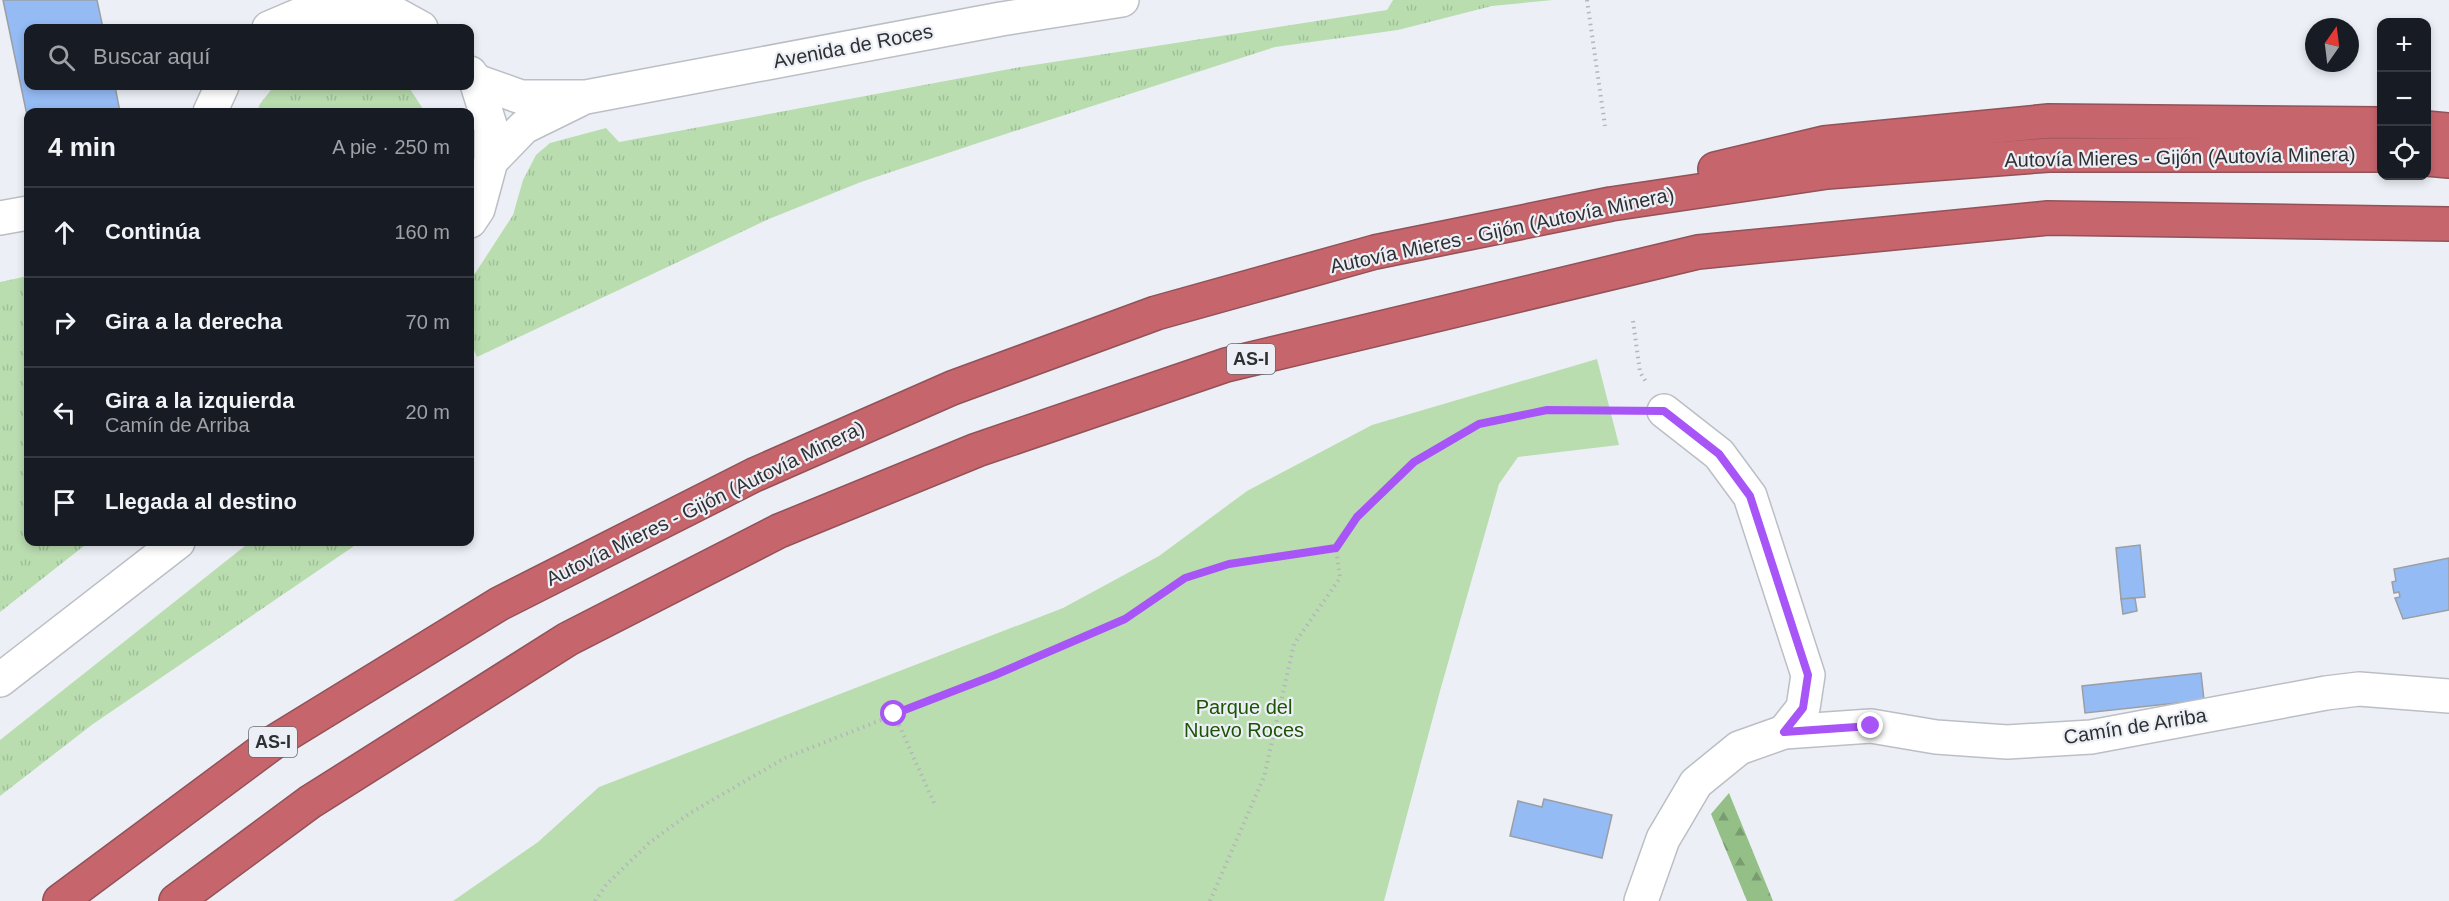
<!DOCTYPE html>
<html lang="es">
<meta charset="utf-8">
<style>
body{margin:0;font-family:Helvetica,sans-serif;background:#242831;color:#f1f3f6}
.controls{position:absolute;right:18px;top:18px;display:grid;overflow:hidden;border-radius:12px;box-shadow:0 3px 9px #0003}
.controls button{width:54px;height:54px;display:grid;place-items:center;padding:0;border:0;border-bottom:2px solid #363941;background:#171b24;color:#f1f3f6;font:30px sans-serif}
.compass{position:absolute;left:2305px;top:18px;width:54px;height:54px;border-radius:50%;background:#171b24;box-shadow:0 3px 9px #0003;rotate:14deg}
.stop{position:absolute;width:18px;height:18px;margin:-14px;border:4px solid #a855f7;border-radius:50%;background:#fff}
.stop.end{background:#a855f7;border-color:#fff;box-shadow:0 2px 6px #0008}
.list{margin:0;padding:0;list-style:none}
h2{display:flex;justify-content:space-between;align-items:center;height:78px;margin:0;padding:0 24px;font-size:26px}
h2 small{font-size:20px;font-weight:400;color:#9ea1a6}
.list li{display:grid;grid-template-columns:39px 1fr auto;gap:18px;align-items:center;box-sizing:border-box;height:90px;padding:0 24px;border-top:2px solid #363941}
.list b{display:block;font-size:22px;white-space:nowrap}
.list p{margin:0;font-size:20px;white-space:nowrap;color:#9ea1a6}
.list em{font-size:20px;font-style:normal;color:#9ea1a6}
.icon{flex:none;width:33px;height:33px;fill:none;stroke:currentColor;stroke-width:2;stroke-linecap:round;stroke-linejoin:round}
.map{position:relative;flex:none;width:2449px;height:901px;overflow:hidden}
.search{position:absolute;background:#171b24;box-shadow:0 3px 9px #0003;left:24px;top:24px;width:450px;height:66px;display:flex;align-items:center;gap:15px;box-sizing:border-box;padding:0 21px;border-radius:12px;color:#9ea1a6;font-size:22px}
.panel{position:absolute;background:#171b24;box-shadow:0 3px 9px #0003;left:24px;top:108px;width:450px;height:438px;border-radius:12px}
.map>svg:first-child{display:block}
.grass{fill:url(#grass-tufts)}
.forest{fill:url(#forest-firs)}
.green{fill:#baddb0}
.building{fill:#95bbf4;stroke:#9b9ea4;stroke-width:1.5}
.lines{fill:none;stroke-linecap:round;stroke-linejoin:round}
.minor-casing{stroke:#bbbfc5;stroke-width:36}
.motorway-casing{stroke:#925258;stroke-width:36}
.path{stroke:#b3b6ba;stroke-width:4;stroke-dasharray:1.5 4.5;stroke-linecap:butt}
.minor{stroke:#fff;stroke-width:33}
.motorway{stroke:#c7656d;stroke-width:33}
.route{stroke:#a855f7;stroke-width:8}
.labels{text-anchor:middle;dominant-baseline:central;stroke-width:4.5;stroke-linejoin:round;paint-order:stroke}
.shield{fill:#ecf0f6;stroke:#686a6d;stroke-width:1.5}
.shield-label{font-size:18px;font-weight:bold;fill:#2f3032}
.street-label{font-size:20px;fill:#2f3032;stroke:#ecf0f6}
.park-label{font-size:20px;fill:#1c5403;stroke:#ecf0f6}
</style>
<div class="map">
<svg width="2449" height="901" viewBox="0 0 2449 901">
<defs>
<pattern id="grass-tufts" width="24" height="20" patternUnits="userSpaceOnUse" patternTransform="scale(1.5)"><rect width="24" height="20" fill="#baddb0"/><path d="M3 7l-1-3M5 7V3M7 7l1-3M15 17l-1-3M17 17v-4M19 17l1-3" fill="none" stroke="#a0be98"/></pattern>
<pattern id="forest-firs" width="22" height="20" patternUnits="userSpaceOnUse" patternTransform="scale(1.5)"><rect width="22" height="20" fill="#94c088"/><path d="M5 1l3.5 6h-7zM16 11l3.5 6h-7z" fill="#799c70"/></pattern>
</defs>
<rect width="100%" height="100%" fill="#ecf0f6"/>
<!-- grass -->
<g class="grass">
<path d="M1393,0h160l-61,6 -94,24 -123,17 -297,96 -117,39 -92,37 -292,138 -7,-16v-64l6,-5 37,-57 10,-35 13,-25 14,-12 56,-15 13,14 396,-74 372,-58z"/>
<path d="M274,86h134l17,26h-168l3,-8z"/>
<path d="M28,276v266h61l-89,70v-330z"/>
<path d="M250,542h110l-267,182 -93,72v-56z"/>
</g>
<!-- forest -->
<path class="forest" d="M1729,793l44,108h-26l-36,-87z"/>
<!-- green -->
<path class="green" d="M1597,359l22,86 -101,12 -19,27 -59,207 -56,210h-931l85,-59 61,-55 464,-179 96,-52 88,-65 125,-66z"/>
<!-- building -->
<g class="building">
<path d="M3,0h94l6,28h-75v58h87l5,26h-92v8z"/>
<path d="M2140,545l5,52 -24,2 -5,-51z"/>
<path d="M2449,558v52l-46,9 -8,-21 5,-1 -1,-5 -5,1 -2,-11 4,-1 -2,-12z"/>
<path d="M2135,598l2,13 -14,3 -2,-15z"/>
<path d="M2201,673l3,27 -119,13 -3,-27z"/>
<path d="M1544,799l68,16 -10,43 -92,-22 8,-35 24,6z"/>
</g>
<g class="lines">
<defs>
<g id="minor">
<path d="M269,28l47,-20 74,3 31,17"/>
<path d="M470,73l6,8 15,47v33l-13,48 -8,12"/>
<path d="M476,81l45,16h65l415,-78 121,-19"/>
<path d="M210,112l12,-26"/>
<path d="M491,161l33,-34 55,-27"/>
<path d="M0,218l28,-5"/>
<path d="M1664,411l55,43 31,42 58,179 -5,33 -19,24"/>
<path d="M0,680l178,-138"/>
<path d="M1641,901l22,-62 33,-56 43,-35 45,-16 87,-6 65,11 71,5 84,-5 235,-44 33,-4 90,7"/>
</g>
<g id="motorway">
<path d="M2426,128l23,2"/>
<path d="M2426,159l23,2"/>
<path d="M1715,169l109,-26 225,-22 333,3"/>
<path d="M60,901l214,-159 225,-138 255,-129 198,-87 204,-75 219,-61 236,-48 216,-32 222,-17h333"/>
<path d="M176,901l134,-99 258,-163 211,-108 198,-81 249,-85 472,-113 350,-34 401,6"/>
</g>
</defs>
<!-- minor casing -->
<use href="#minor" class="minor-casing"/>
<!-- motorway casing -->
<use href="#motorway" class="motorway-casing"/>
<!-- path -->
<g class="path">
<path d="M1587,0l18,126"/>
<path d="M1633,321l7,51 6,10"/>
<path d="M894,714l42,93"/>
<path d="M595,901l11,-16 43,-42 41,-30 95,-55 210,-83 130,-56 60,-41 44,-14 107,-16"/>
<path d="M1210,901l54,-124 30,-133 46,-66 -4,-30c50,-71 121,-131 211,-138 27,-3 56,0 83,1"/>
</g>
<!-- minor -->
<use href="#minor" class="minor"/>
<!-- motorway -->
<use href="#motorway" class="motorway"/>
</g>
<g class="lines">
<!-- route -->
<path class="route" d="M894,714l101,-39 130,-56 60,-41 44,-14 107,-16 21,-31 57,-55 65,-38 68,-14 117,1 55,43 31,42 58,179 -5,33 -19,24 87,-6"/>
</g>
<g class="labels">
<!-- shield labels -->
<g class="shield">
<rect x="1227" y="344" width="48" height="30" rx="4.5"/>
<rect x="249" y="727" width="48" height="30" rx="4.5"/>
</g>
<g class="shield-label">
<text x="1251" y="359">AS-I</text>
<text x="273" y="742">AS-I</text>
</g>
<!-- street labels -->
<g class="street-label">
<text transform="translate(853 46) rotate(-11)">Avenida de Roces</text>
<text transform="translate(2180 157) rotate(-1)">Autovía Mieres - Gijón (Autovía Minera)</text>
<text transform="translate(1502 230) rotate(-12)">Autovía Mieres - Gijón (Autovía Minera)</text>
<text transform="translate(705 503) rotate(-26)">Autovía Mieres - Gijón (Autovía Minera)</text>
<text transform="translate(2135 726) rotate(-9)">Camín de Arriba</text>
</g>
<!-- park labels -->
<g class="park-label">
<text x="1244" y="707">Parque del<tspan x="1244" dy="23">Nuevo Roces</tspan></text>
</g>
</g>
</svg>
<div class="controls">
<button>+</button>
<button>−</button>
<button><svg class="icon" aria-label="locate" viewBox="0 0 24 24"><circle cx="12" cy="12" r="6"/><path d="M12 2v4M12 18v4M2 12h4M18 12h4"/></svg></button>
</div>
<svg class="compass" viewBox="-18 -18 36 36"><path d="M0-13l5 13h-10z" fill="#e53935"/><path d="M0 13l5-13h-10z" fill="#9ea1a6"/></svg>
<div class="stop" style="left:894px;top:714px"></div>
<div class="stop end" style="left:1871px;top:726px"></div>
<div class="search"><svg class="icon" aria-label="search" viewBox="0 0 24 24"><circle cx="10" cy="10" r="6"/><path d="M15 15l6 6"/></svg>Buscar aquí</div>
<section class="panel">
<h2>4 min<small>A pie · 250 m</small></h2>
<ul class="list">
<li><svg class="icon" aria-label="ahead" viewBox="0 0 24 24"><path d="M12 20V5M6 11l6-6 6 6"/></svg><div><b>Continúa</b></div><em>160 m</em></li>
<li><svg class="icon" aria-label="right" viewBox="0 0 24 24"><path d="M7 20v-9h11M14 6l5 5-5 5"/></svg><div><b>Gira a la derecha</b></div><em>70 m</em></li>
<li><svg class="icon" aria-label="left" viewBox="0 0 24 24"><path d="M17 20v-9H6M10 6l-5 5 5 5"/></svg><div><b>Gira a la izquierda</b><p>Camín de Arriba</p></div><em>20 m</em></li>
<li><svg class="icon" aria-label="arrive" viewBox="0 0 24 24"><path d="M6 21V4h12l-3 4 3 4H6"/></svg><div><b>Llegada al destino</b></div></li>
</ul>
</section>
</div>
